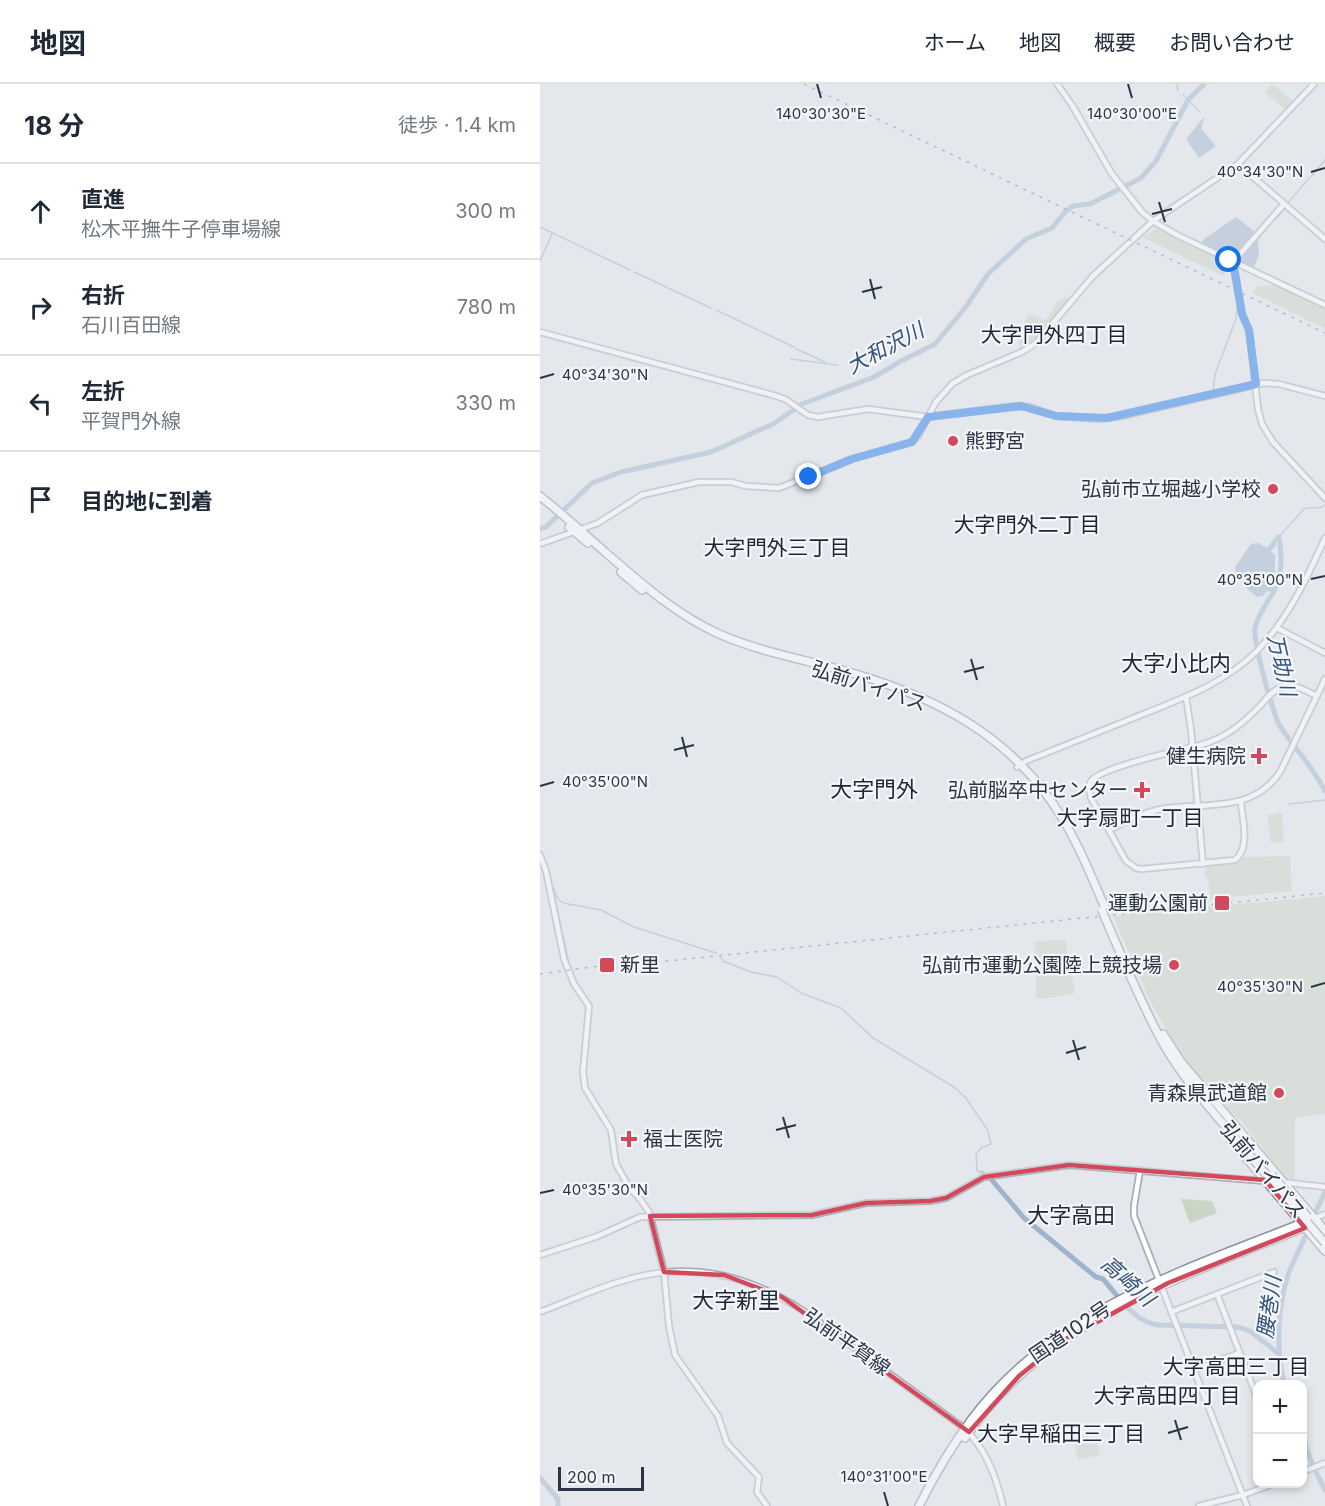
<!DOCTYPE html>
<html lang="ja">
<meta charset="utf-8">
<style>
body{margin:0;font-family:Inter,"Noto Sans JP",sans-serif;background:#f6f6f7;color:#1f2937}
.controls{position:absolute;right:18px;bottom:18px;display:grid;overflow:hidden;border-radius:12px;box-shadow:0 3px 9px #0003}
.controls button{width:54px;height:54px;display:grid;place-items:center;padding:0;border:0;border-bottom:2px solid #e0e1e3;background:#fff;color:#1f2937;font:30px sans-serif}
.scale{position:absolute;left:18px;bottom:15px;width:86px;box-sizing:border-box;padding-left:6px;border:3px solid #2b3445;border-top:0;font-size:16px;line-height:21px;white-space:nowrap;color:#2b3445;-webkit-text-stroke:4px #f4f6f9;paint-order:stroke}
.stop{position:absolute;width:18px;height:18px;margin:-14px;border:4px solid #1a73e8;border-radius:50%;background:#fff}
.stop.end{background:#1a73e8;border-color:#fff;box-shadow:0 2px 6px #0008}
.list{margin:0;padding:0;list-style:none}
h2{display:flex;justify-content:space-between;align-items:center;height:78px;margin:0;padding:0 24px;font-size:26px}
h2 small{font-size:20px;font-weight:400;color:#747a83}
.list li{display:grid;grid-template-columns:39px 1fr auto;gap:18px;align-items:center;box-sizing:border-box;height:96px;padding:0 24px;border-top:2px solid #e0e1e3}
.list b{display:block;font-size:22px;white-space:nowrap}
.list p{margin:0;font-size:20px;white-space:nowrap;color:#747a83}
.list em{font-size:20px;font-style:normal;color:#747a83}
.icon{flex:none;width:33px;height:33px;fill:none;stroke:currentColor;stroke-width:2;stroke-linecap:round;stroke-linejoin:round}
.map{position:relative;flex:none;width:785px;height:1422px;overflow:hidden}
header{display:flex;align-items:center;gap:36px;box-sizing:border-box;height:84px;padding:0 30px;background:#fff;border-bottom:2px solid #e0e1e3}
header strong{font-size:28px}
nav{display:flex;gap:33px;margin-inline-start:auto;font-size:21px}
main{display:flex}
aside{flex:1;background:#fff}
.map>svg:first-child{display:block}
.green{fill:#c9d6c5}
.water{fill:#9fb4cc}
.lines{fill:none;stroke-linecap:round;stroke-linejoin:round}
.stream{stroke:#9fb4cc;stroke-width:1.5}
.river{stroke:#9fb4cc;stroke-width:5}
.secondary-casing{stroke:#a9aeb7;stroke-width:8}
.highway-casing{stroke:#8b94a3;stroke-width:10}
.secondary{stroke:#fff;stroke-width:4.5}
.highway{stroke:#fff;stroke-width:7}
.rail{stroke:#7d8696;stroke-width:1.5;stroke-dasharray:3 6;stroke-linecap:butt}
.highway-bridge-casing{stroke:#8b94a3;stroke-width:10;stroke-linecap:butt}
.highway-bridge{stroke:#fff;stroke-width:7}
.route{stroke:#1a73e8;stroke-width:8}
.marked{fill:none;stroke:#d1495b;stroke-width:4.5;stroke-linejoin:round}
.ticks{fill:none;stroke:#2b3445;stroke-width:2}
.poi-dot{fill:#d1495b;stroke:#f4f6f9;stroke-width:2}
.labels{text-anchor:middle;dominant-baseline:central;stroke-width:4.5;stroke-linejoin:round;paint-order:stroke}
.poi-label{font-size:20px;fill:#2b3445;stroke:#f4f6f9;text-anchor:end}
.street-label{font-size:20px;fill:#2b3445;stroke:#f4f6f9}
.neighbourhood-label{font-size:21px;fill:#1d2536;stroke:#f4f6f9}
.water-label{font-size:21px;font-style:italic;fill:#34527a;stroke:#f4f6f9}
.quarter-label{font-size:22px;fill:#1d2536;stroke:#f4f6f9}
.ticks-label{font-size:15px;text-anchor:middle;fill:#2b3445;stroke:#f4f6f9;stroke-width:4.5;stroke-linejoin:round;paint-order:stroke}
</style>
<header>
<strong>地図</strong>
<nav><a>ホーム</a><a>地図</a><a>概要</a><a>お問い合わせ</a></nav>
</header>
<main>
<aside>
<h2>18 分<small>徒歩 · 1.4 km</small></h2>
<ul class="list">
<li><svg class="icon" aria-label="ahead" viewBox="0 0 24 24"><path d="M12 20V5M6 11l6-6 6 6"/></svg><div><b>直進</b><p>松木平撫牛子停車場線</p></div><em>300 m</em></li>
<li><svg class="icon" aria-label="right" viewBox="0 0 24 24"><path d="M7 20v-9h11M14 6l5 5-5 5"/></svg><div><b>右折</b><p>石川百田線</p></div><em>780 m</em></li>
<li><svg class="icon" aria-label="left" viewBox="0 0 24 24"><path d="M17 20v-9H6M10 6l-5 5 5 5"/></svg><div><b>左折</b><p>平賀門外線</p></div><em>330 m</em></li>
<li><svg class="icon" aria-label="arrive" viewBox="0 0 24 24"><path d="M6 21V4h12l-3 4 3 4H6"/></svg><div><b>目的地に到着</b></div></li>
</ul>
</aside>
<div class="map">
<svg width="785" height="1422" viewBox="0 0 785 1422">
<rect width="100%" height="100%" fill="#e4e7ec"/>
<!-- green -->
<g class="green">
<path d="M732,0l21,17 -7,9 -21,-17z"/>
<path d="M617,144l65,32 3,17 -83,-40z"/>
<path d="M731,201l16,3 38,19v22l-72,-36 3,-6z"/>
<path d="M525,213l7,1 -30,37 -9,8 -14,7 1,-12 -2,-1 10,-23 18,6 11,-18z"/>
<path d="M742,729l2,29 -13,1 -4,-28z"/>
<path d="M750,772l2,35 -82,8 -1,-15 -5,-11 4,-7 28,-4 7,-5z"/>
<path d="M785,812v218l-30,4 -1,63 -8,-2 -43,-56 -35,-32 -28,-37 -31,-55 -36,-83z"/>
<path d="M525,855l10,54 -22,5h-17l-1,-56z"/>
<path d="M641,1115l31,2 5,12 -27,10z"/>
<path d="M555,1349l5,22 -22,5 -5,-22z"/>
</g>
<!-- water -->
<g class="water">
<path d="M663,34l1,1 -3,10 15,17 -17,12 -13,-19z"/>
<path d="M696,133l19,15 -23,26 -31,-14 3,-5z"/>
<path d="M718,156l1,15 -6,14 -15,-8z"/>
<path d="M737,451l-1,10 -5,6 4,4v24l-3,5 3,2 -4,6 -4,-1 -4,5 -6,1c-10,-8 -21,-18 -22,-30l16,-23 7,-1 9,5z"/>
</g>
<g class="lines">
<!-- stream -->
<g class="stream">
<path d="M637,0l1,7"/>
<path d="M643,11l16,16"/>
<path d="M771,93l14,-17"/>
<path d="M748,119l21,-25"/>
<path d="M736,135l7,-9"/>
<path d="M0,143l90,43"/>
<path d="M0,177l12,-27"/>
<path d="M94,188l77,36"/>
<path d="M176,226l78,37"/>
<path d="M696,233l2,-14"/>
<path d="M256,265l29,13"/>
<path d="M251,275l46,6"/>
<path d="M673,308l2,-18 21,-55"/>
<path d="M736,456l28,-31c8,-3 15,1 21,-4"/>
<path d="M749,720l36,-4"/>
<path d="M10,792l19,88 8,21"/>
<path d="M13,804l5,11 5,4 38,7 33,17 82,26"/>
<path d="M181,873l2,4 28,11 26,5 24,16 40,15 32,30 81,49 11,10 22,32 4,15 -10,4 -5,6 1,17h3"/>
</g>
<!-- river -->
<g class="river">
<path d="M0,445l6,-2 46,-44 29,-11 90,-20 62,-28 29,-20 72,-27 27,-16 34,-17 30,-36 23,-34 38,-35 26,-11 13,-16 8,-6 17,-2 51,-26 15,-17 32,-61 16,-16"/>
<path d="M739,453c3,18 4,38 -5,54 -7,12 -16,23 -19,37 -2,14 18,86 25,98 15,23 33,41 45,65"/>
<path d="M442,1089l9,6 33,39 72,59 7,2c16,18 30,42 55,46l80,2 12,4 29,23"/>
<path d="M776,1127l9,-19"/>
<path d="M744,1300c-8,-36 -7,-77 5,-112 5,-12 11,-24 16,-35"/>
<path d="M762,1349c4,18 14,40 23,57"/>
<path d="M0,1394l18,21v7"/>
</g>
<defs>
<g id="secondary">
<path d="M517,0l15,21 40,69 30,38 11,9 24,14 148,70"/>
<path d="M698,80l87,75"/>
<path d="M693,178l9,52 7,16 9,79 4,15 11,18 52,56"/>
<path d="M693,178l51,-58"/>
<path d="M0,248l233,63 12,4 23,16 10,2 50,-8 60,8 86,-11 16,1 26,9 42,3 24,-3 142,-33 15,1 46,12"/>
<path d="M0,460l58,-21 44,-28 57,-13h32l15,4 33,2 73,-29 60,-17 6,-6 18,-34 16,-18 15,-9 55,-23 14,-9 57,-67 60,-55 85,-57 76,-80"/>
<path d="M737,544l48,25"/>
<path d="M646,613l5,33 12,134"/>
<path d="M477,683l9,-6c40,-16 80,-32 120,-48 40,-16 80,-31 111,-62 31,-32 50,-73 68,-113"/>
<path d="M701,718c1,17 10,45 -6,58l-93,9 -6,-1 -10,-7 -35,-63c-2,-6 -3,-12 0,-17 10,-14 90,-31 109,-36 24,-6 41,-20 58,-37 7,-7 14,-18 24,-21 12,-4 24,4 35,9"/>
<path d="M569,746c17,-9 33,-17 52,-21 43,-7 91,5 119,-37l45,-93"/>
<path d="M0,771l6,16 18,88 10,25 15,22 -6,66 2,16 26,42 5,34 13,23 11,12 9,13 15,60 5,54 6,29 43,61 9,27 32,34 -2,15 10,14"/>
<path d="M600,1086l-6,36v10l113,290"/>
<path d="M742,1098l43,5"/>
<path d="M775,1134l10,-4"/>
<path d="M0,1171l58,-19 42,-19 172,-2 54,-12 64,-2 16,-3 38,-21 85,-12 196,16"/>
<path d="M677,1210l41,106"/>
<path d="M0,1228c27,-10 54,-23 82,-31 68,-21 125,-7 183,31l160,117c21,20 32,50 38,77"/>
<path d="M631,1228l103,-40"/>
<path d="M654,1286l45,-17"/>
<path d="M762,1388l23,-9"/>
<path d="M659,1422l44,-11 30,-11"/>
</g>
<g id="highway">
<path d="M0,412c22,18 44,37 65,56 36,31 70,62 114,82 41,18 87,26 130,38 87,25 163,64 212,144 18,29 31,62 45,94"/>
<path d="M29,443l19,16"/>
<path d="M81,488l21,18"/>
<path d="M565,834c19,43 36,86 59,127 22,38 54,72 82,106"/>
<path d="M623,950l20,31"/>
<path d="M642,979l143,168"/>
<path d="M691,1056l94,111"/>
<path d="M425,1354c82,-121 224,-163 353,-216"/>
<path d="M379,1422c15,-30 32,-59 52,-86 83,-112 220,-152 344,-202"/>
</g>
</defs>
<!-- secondary casing -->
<use href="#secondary" class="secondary-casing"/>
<!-- highway casing -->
<use href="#highway" class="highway-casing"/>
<!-- secondary -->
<use href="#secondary" class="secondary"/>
<!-- highway -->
<use href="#highway" class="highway"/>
<!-- rail -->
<g class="rail">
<path d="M264,0l521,249"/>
<path d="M0,890l67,-9 60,-4 658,-68"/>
</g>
<defs>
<g id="highway-bridge">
<path d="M562,826l3,8"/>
<path d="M706,1067l79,92"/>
<path d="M732,1091l36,42"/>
</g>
</defs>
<!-- highway-bridge casing -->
<use href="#highway-bridge" class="highway-bridge-casing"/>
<!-- highway-bridge -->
<use href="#highway-bridge" class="highway-bridge"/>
</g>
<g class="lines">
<!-- route -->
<path class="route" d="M269,393l43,-18 60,-17 16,-25 93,-11 35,10 51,2 149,-34 -7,-54 -7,-16 -9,-52 -4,-2"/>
</g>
<!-- marked area -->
<path d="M0 0H785V1422H0ZM529,1081l196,15 40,48 -137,55 -106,58 -43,35 -50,56 -187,-135 -58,-22 -60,-3 -14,-56 162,-1 54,-12 64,-2 16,-3 38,-21z" fill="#e4e7ec" fill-opacity=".55" fill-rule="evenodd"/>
<path class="marked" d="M529,1081l196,15 40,48 -137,55 -106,58 -43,35 -50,56 -187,-135 -58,-22 -60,-3 -14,-56 162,-1 54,-12 64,-2 16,-3 38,-21z"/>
<!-- ticks -->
<path class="ticks" d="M277,0l4,14M588,0l4,14M771,88l14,-4M619,118l6,20M612,130l20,-5M330,195l5,20M322,208l20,-5M0,294l14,-4M771,495l14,-3M431,575l6,21M424,588l20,-5M142,653l5,20M134,666l20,-5M0,702l14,-4M771,903l14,-4M533,956l6,20M526,969l20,-6M243,1033l6,21M236,1046l20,-5M0,1109l14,-3M635,1336l6,20M628,1349l20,-6M344,1408l4,14"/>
<!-- markers -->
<g class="poi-dot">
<circle cx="413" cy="357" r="6"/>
<circle cx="733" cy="405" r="6"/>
<path d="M716 663h6v6h6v6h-6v6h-6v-6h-6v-6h6z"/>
<path d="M599 697h6v6h6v6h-6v6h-6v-6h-6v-6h6z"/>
<rect x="674" y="811" width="16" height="16" rx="3"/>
<rect x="59" y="873" width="16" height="16" rx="3"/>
<circle cx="634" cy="881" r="6"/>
<circle cx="739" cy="1009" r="6"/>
<path d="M86 1046h6v6h6v6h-6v6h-6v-6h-6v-6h6z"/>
</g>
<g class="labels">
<!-- poi labels -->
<g class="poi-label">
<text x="425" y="357" text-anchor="start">熊野宮</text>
<text x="721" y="405">弘前市立堀越小学校</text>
<text x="706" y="672">健生病院</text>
<text x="588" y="706">弘前脳卒中センター</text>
<text x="668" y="819">運動公園前</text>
<text x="80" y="881" text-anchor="start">新里</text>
<text x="622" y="881">弘前市運動公園陸上競技場</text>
<text x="727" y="1009">青森県武道館</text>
<text x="103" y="1055" text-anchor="start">福士医院</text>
</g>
<!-- street labels -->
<g class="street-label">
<text transform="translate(329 602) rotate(18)">弘前バイパス</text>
<text transform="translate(723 1086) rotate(50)">弘前バイパス</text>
<text transform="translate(530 1248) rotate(-34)">国道102号</text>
<text transform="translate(307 1258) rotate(35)">弘前平賀線</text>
</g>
<!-- neighbourhood labels -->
<g class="neighbourhood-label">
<text x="514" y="250">大字門外四丁目</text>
<text x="487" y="440">大字門外二丁目</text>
<text x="237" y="463">大字門外三丁目</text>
<text x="590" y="733">大字扇町一丁目</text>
<text x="696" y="1282">大字高田三丁目</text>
<text x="627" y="1311">大字高田四丁目</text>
<text x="521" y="1349">大字早稲田三丁目</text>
</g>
<!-- water labels -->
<g class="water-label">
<text transform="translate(345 264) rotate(-28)">大和沢川</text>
<text transform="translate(742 581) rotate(77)">万助川</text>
<text transform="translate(588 1197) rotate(42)">高崎川</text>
<text transform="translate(729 1223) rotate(-82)">腰巻川</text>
</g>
<!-- quarter labels -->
<g class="quarter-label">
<text x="636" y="579">大字小比内</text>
<text x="334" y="705">大字門外</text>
<text x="531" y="1131">大字高田</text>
<text x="196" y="1216">大字新里</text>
</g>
</g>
<g class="ticks-label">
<text x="281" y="35">140°30'30"E</text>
<text x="592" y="35">140°30'00"E</text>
<text x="720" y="93">40°34'30"N</text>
<text x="65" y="296">40°34'30"N</text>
<text x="720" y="501">40°35'00"N</text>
<text x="65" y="703">40°35'00"N</text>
<text x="720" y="908">40°35'30"N</text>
<text x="65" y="1111">40°35'30"N</text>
<text x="344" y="1398">140°31'00"E</text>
</g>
</svg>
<div class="controls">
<button>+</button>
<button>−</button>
</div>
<div class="scale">200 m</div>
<div class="stop" style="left:689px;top:176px"></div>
<div class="stop end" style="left:269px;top:393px"></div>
</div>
</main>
